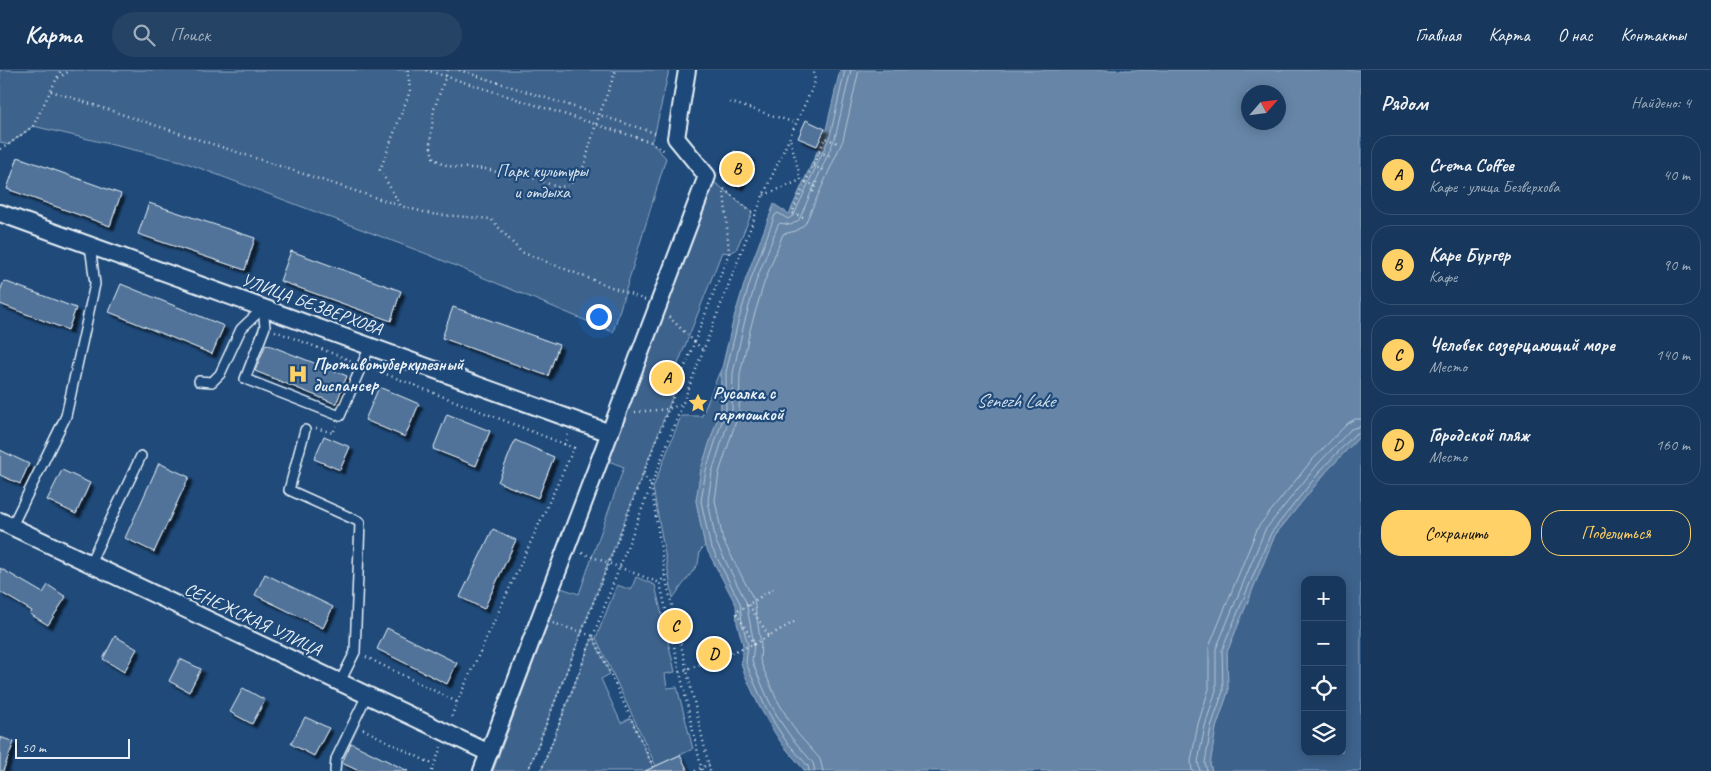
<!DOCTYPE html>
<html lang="ru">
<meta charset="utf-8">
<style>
body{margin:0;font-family:Caveat,sans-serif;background:#244365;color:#f1f3f6}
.controls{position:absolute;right:15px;bottom:15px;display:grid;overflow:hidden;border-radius:10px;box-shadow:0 2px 12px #0003}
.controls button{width:45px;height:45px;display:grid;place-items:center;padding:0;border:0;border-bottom:1px solid #365272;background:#17385c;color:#f1f3f6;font:25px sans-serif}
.compass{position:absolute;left:1241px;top:15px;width:45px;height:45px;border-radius:50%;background:#17385c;box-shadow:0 2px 12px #0003;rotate:62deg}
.scale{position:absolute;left:15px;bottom:12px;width:115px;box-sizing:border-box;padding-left:5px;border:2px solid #e8f1f8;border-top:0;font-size:14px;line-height:18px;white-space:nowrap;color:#e8f1f8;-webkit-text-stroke:4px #1f4a7a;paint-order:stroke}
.you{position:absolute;left:598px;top:246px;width:18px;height:18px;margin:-12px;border:4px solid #fff;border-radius:50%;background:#1a73e8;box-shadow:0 0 0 8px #1a73e833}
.badge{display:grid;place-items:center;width:32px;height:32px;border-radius:50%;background:#ffd166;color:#111;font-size:16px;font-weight:700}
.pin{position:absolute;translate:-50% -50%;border:2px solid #fff;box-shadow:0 1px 5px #0006}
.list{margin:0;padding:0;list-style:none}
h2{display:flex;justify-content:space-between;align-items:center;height:65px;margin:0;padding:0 20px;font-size:21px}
h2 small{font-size:16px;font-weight:400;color:#9eacbb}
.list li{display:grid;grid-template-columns:32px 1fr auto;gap:15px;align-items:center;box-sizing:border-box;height:80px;margin:0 10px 10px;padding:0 10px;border:1px solid #365272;border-radius:20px}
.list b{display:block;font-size:19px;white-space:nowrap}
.list p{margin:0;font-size:16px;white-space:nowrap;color:#9eacbb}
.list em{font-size:16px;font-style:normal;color:#9eacbb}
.actions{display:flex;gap:10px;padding:15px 20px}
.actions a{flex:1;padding:11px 0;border:1px solid #ffd166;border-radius:20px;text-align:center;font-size:18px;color:#ffd166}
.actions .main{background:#ffd166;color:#111}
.icon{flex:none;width:28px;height:28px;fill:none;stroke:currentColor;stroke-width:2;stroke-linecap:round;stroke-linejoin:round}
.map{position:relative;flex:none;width:1361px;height:701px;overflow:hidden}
header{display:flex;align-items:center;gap:30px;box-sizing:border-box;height:70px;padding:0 25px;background:#17385c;border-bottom:1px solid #365272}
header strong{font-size:24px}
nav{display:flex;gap:28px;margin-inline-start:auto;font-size:18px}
.search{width:350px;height:45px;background:#244365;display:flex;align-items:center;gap:12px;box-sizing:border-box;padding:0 18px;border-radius:28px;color:#9eacbb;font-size:19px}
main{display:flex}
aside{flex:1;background:#17385c}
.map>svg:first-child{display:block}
.green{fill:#3c628c;stroke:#92aac2;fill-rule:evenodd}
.water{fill:#6685a7;stroke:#9ab0c7;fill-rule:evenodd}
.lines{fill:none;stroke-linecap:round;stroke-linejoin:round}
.shore{stroke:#b4c6d8;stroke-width:1}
.building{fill:#517399;stroke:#e8f1f8;filter:url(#shadow)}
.lane-casing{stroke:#e8f1f8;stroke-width:12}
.street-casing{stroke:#e8f1f8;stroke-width:20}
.path{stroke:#e8f1f8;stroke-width:2.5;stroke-dasharray:1 4;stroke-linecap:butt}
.lane{stroke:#1f4a7a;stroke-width:9}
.street{stroke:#1f4a7a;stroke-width:16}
.labels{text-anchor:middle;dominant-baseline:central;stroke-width:4.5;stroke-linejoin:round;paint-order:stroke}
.park-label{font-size:18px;fill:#d7e3ed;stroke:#1f4a7a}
.street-label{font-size:18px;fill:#e8f1f8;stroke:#1f4a7a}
.poi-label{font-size:18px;font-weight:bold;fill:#e8f1f8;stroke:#1f4a7a;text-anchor:start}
.water-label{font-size:19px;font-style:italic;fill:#d4e1ec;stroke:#1f4a7a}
</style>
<header>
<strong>Карта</strong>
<div class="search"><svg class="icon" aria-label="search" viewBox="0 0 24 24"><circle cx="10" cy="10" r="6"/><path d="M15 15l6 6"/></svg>Поиск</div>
<nav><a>Главная</a><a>Карта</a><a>О нас</a><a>Контакты</a></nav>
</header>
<main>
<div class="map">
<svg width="1361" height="701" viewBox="0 0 1361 701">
<defs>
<filter id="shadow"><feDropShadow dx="4" dy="4" stdDeviation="1" flood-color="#0009"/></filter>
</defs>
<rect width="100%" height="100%" fill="#1f4a7a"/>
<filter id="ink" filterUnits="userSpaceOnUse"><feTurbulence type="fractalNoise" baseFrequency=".02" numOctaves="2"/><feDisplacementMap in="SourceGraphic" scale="10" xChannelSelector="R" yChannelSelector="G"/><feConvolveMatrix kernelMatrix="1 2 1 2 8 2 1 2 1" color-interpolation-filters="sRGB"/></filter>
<g filter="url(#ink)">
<!-- green -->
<g class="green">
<path d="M0,0h669l-14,63 -4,9 15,16 -53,174 -186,-78 -246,-93 -148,-35 -25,19 -8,-3z"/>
<path d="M713,111l39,31 -1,3 -15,35 -7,3 -7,-1 -48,122 -10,-3 -4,12 15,7 -147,381h-35l68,-183 18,6 45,-127 -18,-7z"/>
<path d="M721,302v36l-20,61 -5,32 9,45 -5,5 -2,13 -25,34 -20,-110 28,-72h21l17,-43z"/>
<path d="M1361,365v336h-149l-2,-7 6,-36 12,-36 -1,-40 48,-117 51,-63zM1305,510h37v172h-37z"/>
<path d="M636,507l19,8 20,87 -10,2 2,14 10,-1 16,62 -37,17 -60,-128 21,-53 14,5z"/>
<path d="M593,566l17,38 -9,5 20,44 10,-5 24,53h-114z"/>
</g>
<!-- water -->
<path class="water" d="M840,0h521v365l-35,37 -51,63 -48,117 1,40 -12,36 -6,36 2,7h-407l-23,-27 -11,-17 -12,-21 -14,-31 -4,-12 2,-18 -6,-22 -1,-18 -31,-59 -9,-45 5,-32 20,-61v-36l12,-51 13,-43 28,-74 15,10 36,-80zM1248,22h30v30h-30z"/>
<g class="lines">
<!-- shore -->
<g class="shore">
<path d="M809,701l-1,-5 -22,-25 -11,-17 -11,-20 -14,-31 -4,-11 2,-17 -6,-22 -2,-20 -30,-59 -9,-43 5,-31 20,-61v-37l12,-50 13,-43 24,-64 3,-2 10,6 6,-4 36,-79 15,-66"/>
<path d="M815,701l-2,-8 -22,-26 -11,-16 -11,-20 -13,-30 -4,-10 2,-17 -8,-42 -30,-60 -8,-41 4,-29 20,-62 1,-37 11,-49 12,-43 22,-56 2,-2 11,2 8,-5 36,-82 16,-68"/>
<path d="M823,701l-3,-12 -23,-26 -10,-16 -11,-19 -13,-30 -3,-8 1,-16 -7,-44 -31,-60 -8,-40 4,-27 20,-61 1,-38 11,-48 13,-43 19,-49 13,-3 9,-7 38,-84 16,-70"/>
<path d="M1192,701l-1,-10 7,-37 11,-35v-42l49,-120 54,-67 36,-37 7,-4h6"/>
<path d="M1200,701l-2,-9 7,-36 11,-36v-41l49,-119 53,-66 33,-35 10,-3"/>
<path d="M1207,701l-2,-8 6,-36 12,-36 -1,-41 49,-117 51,-64 33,-35 6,-2"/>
</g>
</g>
<!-- building -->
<g class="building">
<path d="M806,50l19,9 -8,17 -19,-8z"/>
<path d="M734,81l16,6 -10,29 -17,-6z"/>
<path d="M18,87l103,37 -11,32 -103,-37z"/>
<path d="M149,133l106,35 -10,32 -107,-36z"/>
<path d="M291,181l110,40 -10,30 -111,-40z"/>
<path d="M4,211l72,27 -8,22 -68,-26v-13z"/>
<path d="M121,214l103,42 -12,28 -103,-42z"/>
<path d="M453,237l106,38 -11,31 -106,-38z"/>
<path d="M266,274l81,32 -11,28 -81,-33z"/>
<path d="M379,317l40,17 -14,33 -40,-17z"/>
<path d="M447,344l43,17 -14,35 -43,-17z"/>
<path d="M324,366l26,11 -10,23 -26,-11z"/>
<path d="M515,370l39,17 -16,41 -40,-16z"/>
<path d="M0,380l29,14 -9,20 -20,-9z"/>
<path d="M159,393l30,14 -35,75 -29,-14z"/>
<path d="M62,400l28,13 -14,31 -29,-14z"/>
<path d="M493,459l23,11 -32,69 -24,-12z"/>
<path d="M0,498l43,25 5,-8 18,12 -18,28 -18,-11 2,-3 -32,-19z"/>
<path d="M265,504l68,33 -10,21 -68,-33z"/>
<path d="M387,558l70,35 -10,21 -70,-35z"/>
<path d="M115,566l22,13 -13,23 -21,-13z"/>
<path d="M180,589l21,10 -12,23 -20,-11z"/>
<path d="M243,618l22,12 -13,24 -22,-12z"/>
<path d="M305,647l24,11 -15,28 -23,-12z"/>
<path d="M0,667l14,5 -11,29h-3z"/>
<path d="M351,673l14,7 43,21h-49l-17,-8z"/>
<path d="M680,685l8,16h-43z"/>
</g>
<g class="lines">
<defs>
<g id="lane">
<path d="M263,238l2,19 -20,52 95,37 30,-70"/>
<path d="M199,311l13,1 8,-8 21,-45 22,-21"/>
<path d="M305,360l-16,60 71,32 -5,130 -15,30"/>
<path d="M12,456l54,-110 29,-132 -5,-39"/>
<path d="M90,493l51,-107"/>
<path d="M335,701l1,-12 31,-64"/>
</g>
<g id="street">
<path d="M0,143l610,220"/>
<path d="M0,451l489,232"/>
<path d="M482,701l225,-595 -31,-38 11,-68"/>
</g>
</defs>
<!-- lane casing -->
<use href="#lane" class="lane-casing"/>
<!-- street casing -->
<use href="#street" class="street-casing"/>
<!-- path -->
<g class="path">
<path d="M408,0l2,21 -30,79 21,36 30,8 60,5 30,33 124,48"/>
<path d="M426,0l225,72 14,9"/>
<path d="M448,0l-14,39 -4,35 3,13 7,6 13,4 34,2 22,7 24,2 24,9 10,-1 7,-5 10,-15 12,-42 20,-54"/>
<path d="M459,0l196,63"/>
<path d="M58,8l13,-8"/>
<path d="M51,21l350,115"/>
<path d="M730,32l66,21"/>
<path d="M0,79l8,-4 25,-19 28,-56"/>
<path d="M819,82l14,5"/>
<path d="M813,96l13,5"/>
<path d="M806,112l10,4"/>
<path d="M724,119l31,26"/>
<path d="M813,122l5,-12"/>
<path d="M764,125l37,-15 -11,-41"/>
<path d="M803,147l-11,-4 33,-75 15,6"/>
<path d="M669,247l34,33"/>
<path d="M275,261l77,30"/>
<path d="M373,299l201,79 -117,254 -6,16"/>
<path d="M635,342l33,-3 14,-5"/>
<path d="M316,358l17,5 3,-7"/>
<path d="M564,375l4,-11"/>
<path d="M643,404l8,11 14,90 45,196"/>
<path d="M582,483l78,30"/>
<path d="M665,505l-5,8 42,188"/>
<path d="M773,519l-37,23 18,32 40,-22"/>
<path d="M749,535l20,31"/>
<path d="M553,553l40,13 62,135"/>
<path d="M366,587l91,45"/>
<path d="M680,602l74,-28"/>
<path d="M363,659l71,36"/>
<path d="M432,701l9,-24"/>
<path d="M528,701l201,-518 -5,-64"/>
<path d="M541,701l221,-573 53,-116 -1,-12"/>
<path d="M695,701l14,-7"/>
</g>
<!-- lane -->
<use href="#lane" class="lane"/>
<!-- street -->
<use href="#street" class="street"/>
</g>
</g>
<!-- icons -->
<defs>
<symbol id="hospital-bare" viewBox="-9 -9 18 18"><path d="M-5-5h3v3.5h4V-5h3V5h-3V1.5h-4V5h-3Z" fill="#ffd166" stroke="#1f4a7a" stroke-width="2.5" paint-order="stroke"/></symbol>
<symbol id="sight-bare" viewBox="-9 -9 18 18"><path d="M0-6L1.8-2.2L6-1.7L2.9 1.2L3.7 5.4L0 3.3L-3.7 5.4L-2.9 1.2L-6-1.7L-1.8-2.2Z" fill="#ffd166" stroke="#1f4a7a" stroke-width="2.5" paint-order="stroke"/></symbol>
</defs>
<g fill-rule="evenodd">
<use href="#hospital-bare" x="284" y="290" width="28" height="28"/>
<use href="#sight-bare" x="684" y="319" width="28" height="28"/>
</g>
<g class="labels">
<!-- park labels -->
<g class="park-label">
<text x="542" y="101">Парк культуры<tspan x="542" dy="21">и отдыха</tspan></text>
</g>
<!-- street labels -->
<g class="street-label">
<text transform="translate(312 234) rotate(20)">УЛИЦА БЕЗВЕРХОВА</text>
<text transform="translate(253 549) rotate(25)">СЕНЕЖСКАЯ УЛИЦА</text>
</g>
<!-- poi labels -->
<g class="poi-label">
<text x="313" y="294">Противотуберкулезный<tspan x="313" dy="21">диспансер</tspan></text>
<text x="713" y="323">Русалка с<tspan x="713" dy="21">гармошкой</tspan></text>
</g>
<!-- water labels -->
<g class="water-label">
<text x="1015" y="331">Senezh Lake</text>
</g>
</g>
</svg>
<div class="controls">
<button>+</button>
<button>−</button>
<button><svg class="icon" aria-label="locate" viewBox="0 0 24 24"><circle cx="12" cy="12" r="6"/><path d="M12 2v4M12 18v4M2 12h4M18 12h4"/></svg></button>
<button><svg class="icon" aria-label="layers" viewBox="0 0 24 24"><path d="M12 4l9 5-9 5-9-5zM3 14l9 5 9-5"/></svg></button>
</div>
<svg class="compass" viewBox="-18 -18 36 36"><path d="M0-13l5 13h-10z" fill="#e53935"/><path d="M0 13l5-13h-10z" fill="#9eacbb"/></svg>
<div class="scale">50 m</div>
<div class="you"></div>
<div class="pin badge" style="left:667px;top:308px">A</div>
<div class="pin badge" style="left:737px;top:99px">B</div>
<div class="pin badge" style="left:675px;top:556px">C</div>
<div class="pin badge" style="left:714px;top:584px">D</div>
</div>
<aside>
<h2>Рядом<small>Найдено: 4</small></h2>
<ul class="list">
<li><span class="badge">A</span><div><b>Crema Coffee</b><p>Кафе · улица Безверхова</p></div><em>40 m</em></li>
<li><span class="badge">B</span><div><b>Каре Бургер</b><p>Кафе</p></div><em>90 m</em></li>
<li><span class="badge">C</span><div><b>Человек созерцающий море</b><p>Место</p></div><em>140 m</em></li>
<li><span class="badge">D</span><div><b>Городской пляж</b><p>Место</p></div><em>160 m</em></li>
</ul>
<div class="actions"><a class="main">Сохранить</a><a>Поделиться</a></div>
</aside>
</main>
